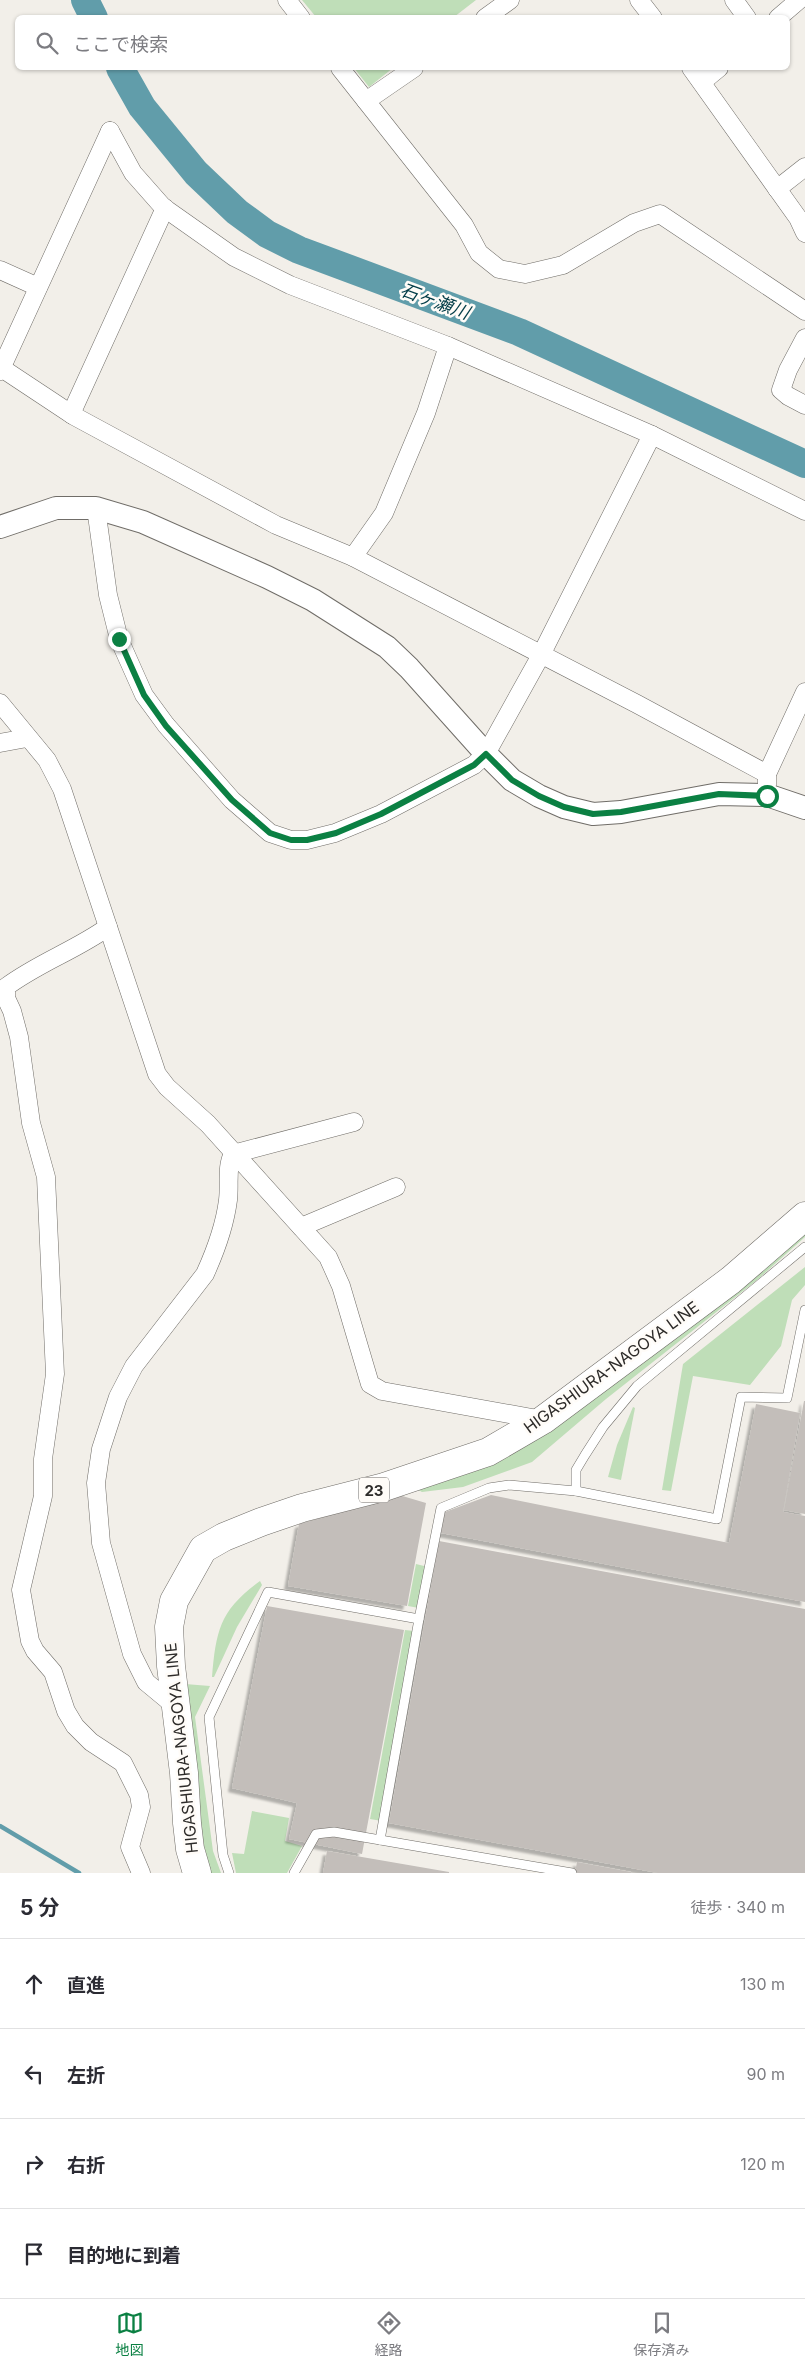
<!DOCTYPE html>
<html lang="ja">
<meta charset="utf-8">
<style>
body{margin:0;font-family:Inter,"Noto Sans JP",sans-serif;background:#f2f2f3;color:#2b2b33}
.stop{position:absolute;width:15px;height:15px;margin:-11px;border:4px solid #0b8043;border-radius:50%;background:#fff}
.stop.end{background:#0b8043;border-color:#fff;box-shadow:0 1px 5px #0008}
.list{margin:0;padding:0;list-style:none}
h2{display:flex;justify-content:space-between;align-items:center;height:65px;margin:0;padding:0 20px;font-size:21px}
h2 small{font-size:16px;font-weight:400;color:#7c7c81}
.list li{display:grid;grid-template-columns:32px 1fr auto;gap:15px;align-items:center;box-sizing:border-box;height:90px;padding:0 20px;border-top:1px solid #e1e1e2}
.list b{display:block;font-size:19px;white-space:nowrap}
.list em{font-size:16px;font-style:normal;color:#7c7c81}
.icon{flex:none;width:28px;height:28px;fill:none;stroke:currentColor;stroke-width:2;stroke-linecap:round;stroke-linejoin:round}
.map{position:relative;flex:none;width:805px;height:1873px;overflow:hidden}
.search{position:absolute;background:#fff;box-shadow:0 1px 4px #0004;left:15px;right:15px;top:15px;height:55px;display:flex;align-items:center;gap:12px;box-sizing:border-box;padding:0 18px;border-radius:8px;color:#7c7c81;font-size:19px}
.sheet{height:425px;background:#fff}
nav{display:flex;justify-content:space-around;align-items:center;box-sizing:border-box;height:70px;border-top:1px solid #e1e1e2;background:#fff;font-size:14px;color:#7c7c81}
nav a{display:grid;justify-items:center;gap:2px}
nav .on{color:#0b8043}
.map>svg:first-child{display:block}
.green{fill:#bfdeb8}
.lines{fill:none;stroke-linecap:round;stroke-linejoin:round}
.stream{stroke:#619daa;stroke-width:4.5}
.river{stroke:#619daa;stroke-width:28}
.building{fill:#c3beba;filter:url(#shadow)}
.service-casing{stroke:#706d68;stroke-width:10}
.minor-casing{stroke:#706d68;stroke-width:19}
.tertiary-casing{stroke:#706d68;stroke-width:24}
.primary-casing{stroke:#706d68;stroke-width:29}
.service{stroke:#fff;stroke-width:9}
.minor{stroke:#fff;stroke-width:18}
.tertiary{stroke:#fff;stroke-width:22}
.primary{stroke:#fff;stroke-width:28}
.route{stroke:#0b8043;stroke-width:6}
.labels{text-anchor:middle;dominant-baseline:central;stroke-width:5;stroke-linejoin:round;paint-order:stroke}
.shield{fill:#fffcf8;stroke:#6d6a68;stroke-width:1}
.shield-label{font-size:15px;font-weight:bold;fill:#2e2c2a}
.street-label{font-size:16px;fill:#2e2c2a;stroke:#fffcf8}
.water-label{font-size:18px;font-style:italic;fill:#033d48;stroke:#fffcf8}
</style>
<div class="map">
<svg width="805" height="1873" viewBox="0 0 805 1873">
<defs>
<filter id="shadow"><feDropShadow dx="-4" dy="4" stdDeviation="1" flood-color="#0004"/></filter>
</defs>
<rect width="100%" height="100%" fill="#f2efe9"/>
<!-- green -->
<g class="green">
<path d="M302,0h174l-22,17h-138z"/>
<path d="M354,68h39l-24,19z"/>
<path d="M805,1225v12l-48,43 -151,119 -74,63 -69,25 -41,5 -11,-6 57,-19z"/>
<path d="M805,1267v18l-13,15 -11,46 -31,39 -57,-9 -22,115 -9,-1 21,-126z"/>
<path d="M633,1407l2,1 -14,72 -13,-3 9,-32z"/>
<path d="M416,1564l12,3 -9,41 -11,-2z"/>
<path d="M260,1581l2,4 -25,42 -23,50h-2c4,-47 8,-67 48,-96z"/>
<path d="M405,1630l9,1 -32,190 -12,-2z"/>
<path d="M185,1684l25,2 -15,31 18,134 8,22h-15z"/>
<path d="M252,1811l37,7 -4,23 17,5 -15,27h-51l-4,-20 12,1z"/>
</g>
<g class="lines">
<!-- stream -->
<path class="stream" d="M0,1826l79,47"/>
<!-- river -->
<g class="river">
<path d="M85,0l9,18"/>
<path d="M120,68l22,39 54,66 41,39 30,22 32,16 220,82 286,132"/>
</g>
</g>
<!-- building -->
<g class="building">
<path d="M804,1401h1v113l-21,-4z"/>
<path d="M756,1404l44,9 -17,99 22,4v86l-364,-69 4,-21 46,-17 238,48z"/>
<path d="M399,1495l27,8 -19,103 -119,-20 11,-62z"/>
<path d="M439,1541l366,68v264h-147l-269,-50z"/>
<path d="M267,1606l137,24 -42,224 -73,-15 8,-36 -65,-15z"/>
<path d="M327,1851l122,21v1h-126z"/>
<path d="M577,1862l54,10v1h-56z"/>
</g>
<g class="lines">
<defs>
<g id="service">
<path d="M576,1491v-21l9,-15 18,-28 34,-41 168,-139"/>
<path d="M380,1840l39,-221 22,-111 48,-20 20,-3 67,6 141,28 24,-122 46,1 18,-88"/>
<path d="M229,1873l-6,-18 -14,-138 59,-125 151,27"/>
<path d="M294,1873l22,-39 18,-2 238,41"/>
</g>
<g id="minor">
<path d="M287,0l14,18"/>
<path d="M639,0l14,18"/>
<path d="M734,0l13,18"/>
<path d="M485,18l25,-18"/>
<path d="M778,18l21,-18"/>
<path d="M340,68l124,157 15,28 20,16 26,5 38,-9 71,-42 26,-9 145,97"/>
<path d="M691,68l107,150 7,15"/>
<path d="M702,82l17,-14"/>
<path d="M366,101l48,-33"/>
<path d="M110,131l23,42 30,34 71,50 56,28 158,61 204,89 153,76"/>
<path d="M777,189l28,-22"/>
<path d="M0,270l38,17"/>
<path d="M805,338l-17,32 -7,20 7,6 17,9"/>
<path d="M0,367l74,49 202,109 77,32 284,147 130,70"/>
<path d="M0,371l110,-240"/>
<path d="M71,414l94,-206"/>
<path d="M96,508l12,87 11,44 25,56 22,30 66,75 38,33 21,7h16l28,-7 46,-19 93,-49 12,-11 55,-99 111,-220"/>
<path d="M353,557l31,-44 42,-100 22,-67"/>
<path d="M0,703l47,57 15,29 95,285 10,13 41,37 120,133 13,29 29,98 12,7 161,29"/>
<path d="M0,743l27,-5"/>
<path d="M767,785v-11l38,-82"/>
<path d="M108,927c-32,23 -70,36 -102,60v11l6,13 7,26 12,86 15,54 9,197 -12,85v37l-22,94 9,51 5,10 18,21 13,39 9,15 16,16 32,21 16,32 2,12 -11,40 11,26"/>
<path d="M301,1227l95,-40"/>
<path d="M175,1706l-29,-24 -14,-28 -31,-111 -5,-60 5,-34 17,-52 16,-31 71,-92c10,-22 20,-50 23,-74 2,-15 -2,-34 5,-46l121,-32"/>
</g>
<path id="tertiary" d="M0,527l56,-19h40l47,14 124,55 46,23 74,47 22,21 77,86 26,26 27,16 25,11 29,7 28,-2 98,-18 48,1 38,13"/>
<path id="primary" d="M197,1873l-7,-24 -3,-26 -3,-50 -13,-107 -2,-39 5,-26 29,-52 21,-12 37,-15 41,-14 82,-21 104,-35 55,-32 188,-140 74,-64"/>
</defs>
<!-- service casing -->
<use href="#service" class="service-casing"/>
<!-- minor casing -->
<use href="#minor" class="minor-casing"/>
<!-- tertiary casing -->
<use href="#tertiary" class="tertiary-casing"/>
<!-- primary casing -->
<use href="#primary" class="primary-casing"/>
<!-- service -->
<use href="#service" class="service"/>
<!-- minor -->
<use href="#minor" class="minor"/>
<!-- tertiary -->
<use href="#tertiary" class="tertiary"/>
<!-- primary -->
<use href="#primary" class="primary"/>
</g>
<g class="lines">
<!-- route -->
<path class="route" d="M119,639l25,56 22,31 66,74 38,33 21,7h16l29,-7 45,-19 93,-49 12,-11 26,26 27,16 25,11 29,7 28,-2 98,-18 48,2"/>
</g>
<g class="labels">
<!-- shield labels -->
<rect class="shield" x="359" y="1477.5" width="30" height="25" rx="4"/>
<g class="shield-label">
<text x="374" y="1490">23</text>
</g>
<!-- street labels -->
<g class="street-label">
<text transform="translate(611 1367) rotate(-36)">HIGASHIURA-NAGOYA LINE</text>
<text transform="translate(181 1748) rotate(-96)">HIGASHIURA-NAGOYA LINE</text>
</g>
<!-- water labels -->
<g class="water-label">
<text transform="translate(435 301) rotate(20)">石ヶ瀬川</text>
</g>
</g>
</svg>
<div class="stop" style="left:767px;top:796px"></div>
<div class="stop end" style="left:119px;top:639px"></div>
<div class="search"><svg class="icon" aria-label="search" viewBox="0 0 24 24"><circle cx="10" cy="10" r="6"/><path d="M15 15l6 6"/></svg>ここで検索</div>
</div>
<section class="sheet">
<h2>5 分<small>徒歩 · 340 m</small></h2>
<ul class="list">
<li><svg class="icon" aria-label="ahead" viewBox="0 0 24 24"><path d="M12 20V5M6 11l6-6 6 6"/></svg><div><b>直進</b></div><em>130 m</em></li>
<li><svg class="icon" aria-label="left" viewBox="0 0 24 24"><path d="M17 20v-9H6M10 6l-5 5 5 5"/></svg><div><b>左折</b></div><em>90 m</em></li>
<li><svg class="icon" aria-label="right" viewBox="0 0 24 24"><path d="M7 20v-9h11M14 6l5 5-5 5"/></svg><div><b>右折</b></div><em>120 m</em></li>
<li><svg class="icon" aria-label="arrive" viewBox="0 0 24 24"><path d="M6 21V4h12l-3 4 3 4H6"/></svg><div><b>目的地に到着</b></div></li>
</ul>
</section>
<nav>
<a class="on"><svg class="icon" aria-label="map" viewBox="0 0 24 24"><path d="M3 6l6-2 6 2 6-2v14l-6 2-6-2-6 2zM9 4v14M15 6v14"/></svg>地図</a>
<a><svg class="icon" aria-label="directions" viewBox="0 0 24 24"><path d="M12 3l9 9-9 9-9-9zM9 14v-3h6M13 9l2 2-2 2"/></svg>経路</a>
<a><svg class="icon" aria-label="saved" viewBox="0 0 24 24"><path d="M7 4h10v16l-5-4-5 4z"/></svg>保存済み</a>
</nav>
